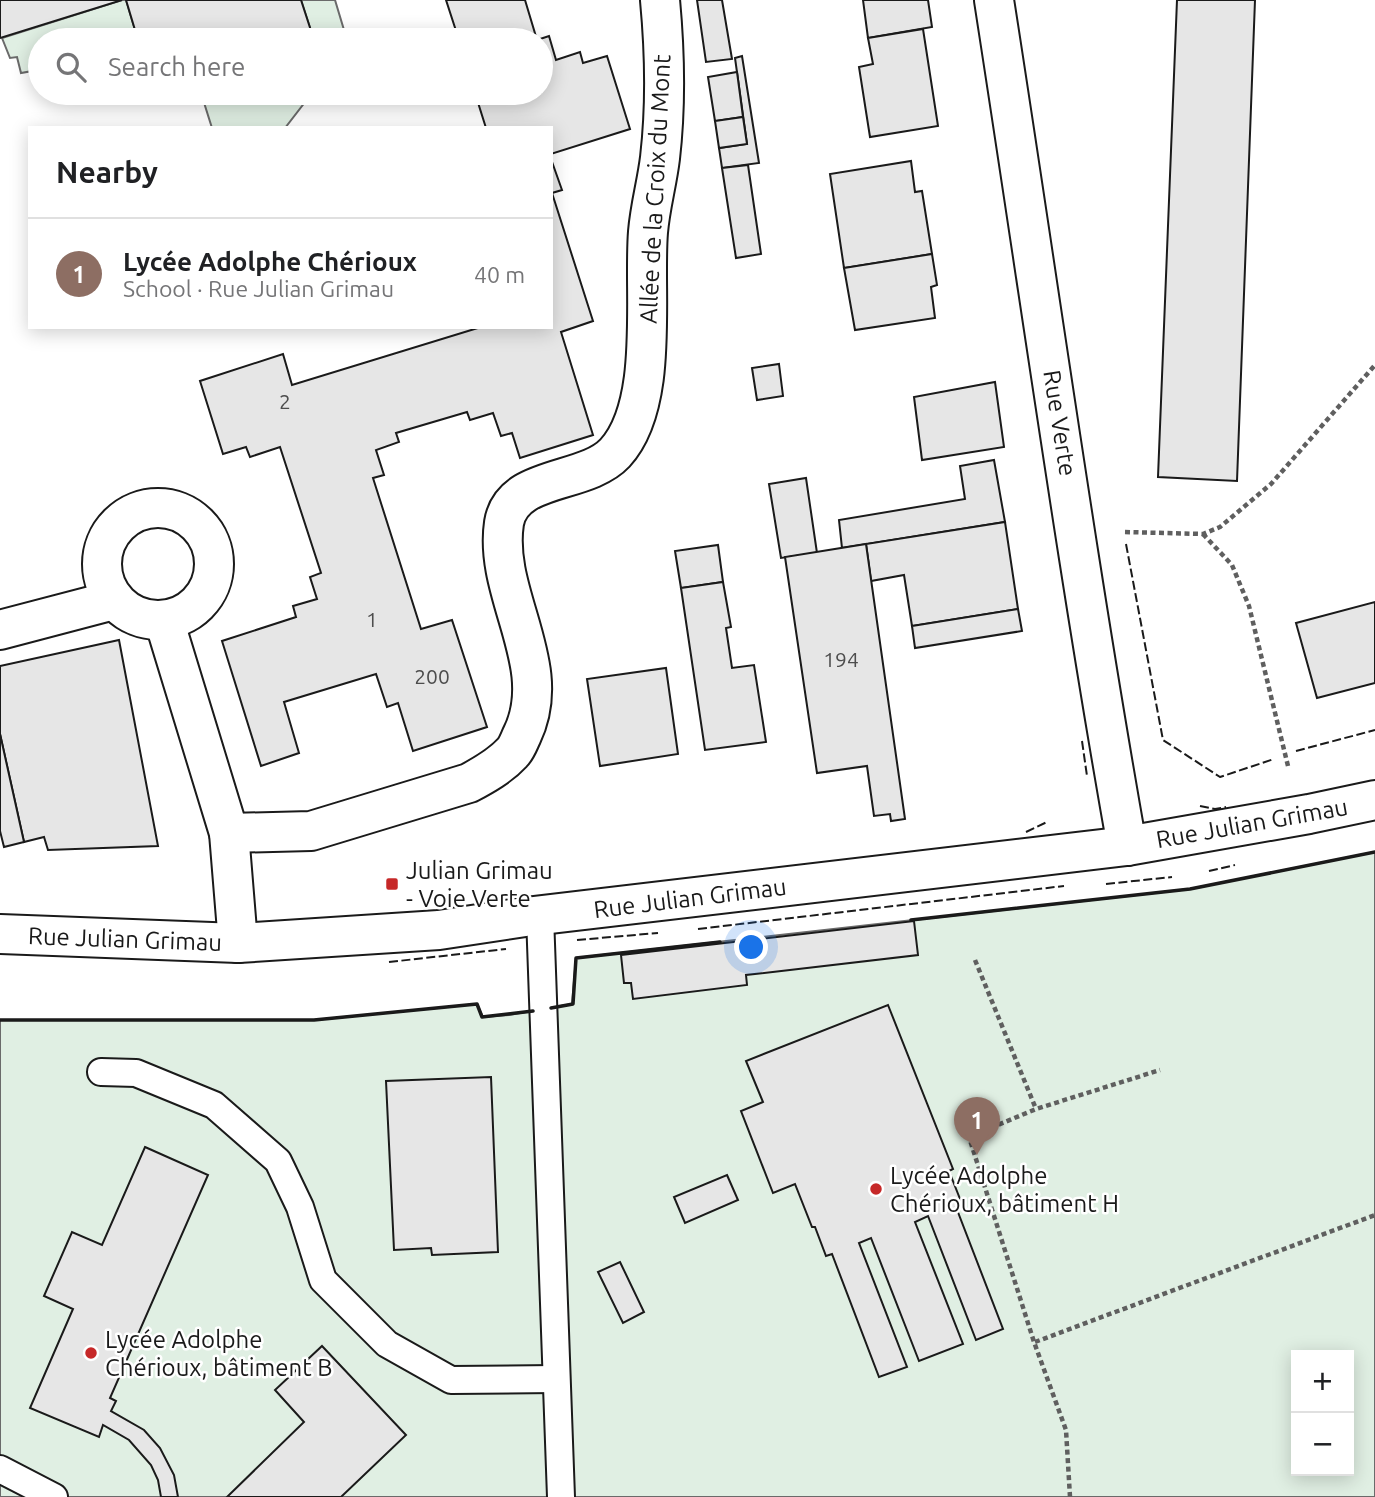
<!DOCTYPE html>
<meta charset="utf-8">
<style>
body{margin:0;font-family:Ubuntu,sans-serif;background:#f6f6f6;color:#202124}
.controls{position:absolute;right:21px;bottom:21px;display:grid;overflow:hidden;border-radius:0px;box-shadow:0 4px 18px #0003}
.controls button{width:63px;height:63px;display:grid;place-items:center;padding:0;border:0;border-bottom:2px solid #e0e0e0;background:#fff;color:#202124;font:35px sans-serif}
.you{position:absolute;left:752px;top:948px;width:24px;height:24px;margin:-18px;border:5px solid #fff;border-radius:50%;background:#1a73e8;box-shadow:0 0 0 10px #1a73e833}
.badge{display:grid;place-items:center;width:46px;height:46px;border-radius:50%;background:#0f766e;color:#fff;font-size:23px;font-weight:700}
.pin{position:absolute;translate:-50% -58px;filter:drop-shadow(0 2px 4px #0008)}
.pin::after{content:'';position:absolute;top:37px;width:24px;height:21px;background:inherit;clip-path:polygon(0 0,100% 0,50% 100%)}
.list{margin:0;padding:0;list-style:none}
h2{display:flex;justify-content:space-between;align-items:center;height:91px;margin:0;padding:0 28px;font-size:30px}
h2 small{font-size:23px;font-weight:400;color:#757577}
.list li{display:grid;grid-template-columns:46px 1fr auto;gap:21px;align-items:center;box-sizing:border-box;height:112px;padding:0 28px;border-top:2px solid #e0e0e0}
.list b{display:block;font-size:26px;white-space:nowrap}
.list p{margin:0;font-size:23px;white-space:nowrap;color:#757577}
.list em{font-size:23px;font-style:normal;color:#757577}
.icon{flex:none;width:38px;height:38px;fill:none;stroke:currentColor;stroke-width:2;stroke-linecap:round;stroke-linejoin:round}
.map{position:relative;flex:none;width:1375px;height:1497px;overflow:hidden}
.search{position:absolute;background:#fff;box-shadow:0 4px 18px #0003;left:28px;top:28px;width:525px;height:77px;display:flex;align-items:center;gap:18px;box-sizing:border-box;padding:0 24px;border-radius:38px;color:#757577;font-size:26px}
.panel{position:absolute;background:#fff;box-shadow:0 4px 18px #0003;left:28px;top:126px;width:525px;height:203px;border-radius:0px}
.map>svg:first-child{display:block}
.green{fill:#e0efe3;stroke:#6a6a6a;stroke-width:2;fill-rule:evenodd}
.building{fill:#e6e6e6;stroke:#1a1a1a;stroke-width:2}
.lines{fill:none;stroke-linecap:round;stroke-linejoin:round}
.lane-casing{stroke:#1a1a1a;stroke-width:30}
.street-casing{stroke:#1a1a1a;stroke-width:42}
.path{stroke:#5f5f5f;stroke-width:4.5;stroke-dasharray:5 3.5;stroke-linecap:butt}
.lane{stroke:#fff;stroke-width:26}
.street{stroke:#fff;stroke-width:38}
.fence{stroke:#1a1a1a;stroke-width:2;stroke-dasharray:9 3.5;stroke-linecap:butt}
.wall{stroke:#1a1a1a;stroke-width:3.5}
.poi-dot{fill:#c62828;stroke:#fff;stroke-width:2.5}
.labels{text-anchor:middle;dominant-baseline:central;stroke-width:5;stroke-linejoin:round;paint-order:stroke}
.number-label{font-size:21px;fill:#4d4d4d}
.street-label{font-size:24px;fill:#1a1a1a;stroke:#fff}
.poi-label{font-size:24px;fill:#1a1a1a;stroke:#fff;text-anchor:start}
</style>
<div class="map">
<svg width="1375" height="1497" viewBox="0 0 1375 1497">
<rect width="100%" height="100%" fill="#fff"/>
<!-- green -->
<g class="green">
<path d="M122,0h4l12,40h-98v36l-2,-6 -17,3 -4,-16 -7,1 -8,-20z"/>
<path d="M301,0h34l12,40h-33z"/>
<path d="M201,93h111l-27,35h-73z"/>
<path d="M1375,852v645h-1375v-477h314l163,-16 6,13 26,-2 63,-11 4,-46 614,-69zM1296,1355h53v116h-53z"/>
</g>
<!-- building -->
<g class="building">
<path d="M0,0h122l-122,38z"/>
<path d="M126,0h175l13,40h-124v-2l-9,2h-43z"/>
<path d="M446,0h79l12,40h-78z"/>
<path d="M697,0h25l10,59 -26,3z"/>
<path d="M863,0h65l4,27 -64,11z"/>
<path d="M1177,0h78l-18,481 -79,-4z"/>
<path d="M923,29l15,97 -68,11 -11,-70 14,-3 -5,-26z"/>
<path d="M549,36l7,24 24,-8 3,11 24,-7 23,73 -79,25v-26h-65l-11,-35h66v-53h-4z"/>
<path d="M742,56l17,107 -37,5 -3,-20 28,-4 -12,-86z"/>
<path d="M737,72l6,45 -28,4 -7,-44z"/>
<path d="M743,117l4,27 -28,4 -4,-27z"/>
<path d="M551,159l11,31 -10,3 41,128 -32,11 32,103 -73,23 -8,-25 -11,3 -8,-23 -23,7 -3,-8 -71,21 3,9 -23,8 8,25 -11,3 48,151 31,-9 35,107 -74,24 -15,-48 -11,4 -11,-33 -92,28 15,51 -38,13 -39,-125 74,-24 -3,-11 24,-7 -7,-22 11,-4 -41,-126 -30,10 -4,-10 -23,7 -23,-73 83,-27 9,31 189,-58h70z"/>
<path d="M911,161l4,31 7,-1 10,63 -88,14 -14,-94z"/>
<path d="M748,165l13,89 -25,4 -14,-90z"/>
<path d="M932,254l5,31 -6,2 4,31 -80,12 -11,-62z"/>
<path d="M779,364l4,32 -26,4 -5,-32z"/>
<path d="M995,382l9,65 -82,13 -8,-63z"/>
<path d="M994,460l11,62 -163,26 -3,-28 126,-21 -5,-33z"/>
<path d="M806,478l11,75 -36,5 -12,-74z"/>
<path d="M1005,522l13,87 -106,17 -8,-51 -33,6 -5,-37z"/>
<path d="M866,544l39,275 -14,2 -1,-7 -16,2 -7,-50 -50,7 -32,-216z"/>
<path d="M718,545l5,37 -42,6 -6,-37z"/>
<path d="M723,582l8,45 -5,1 6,40 22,-3 12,77 -61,8 -24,-162z"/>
<path d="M1375,602v81l-58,15 -21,-75z"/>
<path d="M1018,609l4,22 -107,17 -3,-22z"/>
<path d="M119,640l39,206 -110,4 -4,-13 -20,5 -24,-108v-68z"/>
<path d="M666,668l12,86 -78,12 -13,-87z"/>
<path d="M0,734l24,108 -20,5 -4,-16z"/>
<path d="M914,921l4,34 -172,20 1,10 -114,14 -2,-16h-7l-3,-28z"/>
<path d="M888,1005l65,164 -4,2 13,33 -6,3 47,122 -27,11 -48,-124 -13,6 48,122 -44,17 -48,-123 -12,5 48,124 -28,10 -47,-123 -6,2 -11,-29h-3l-17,-43 -22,9 -32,-82 22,-9 -17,-41z"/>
<path d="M491,1077l7,175 -66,3 -1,-7 -37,2 -8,-169z"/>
<path d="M145,1147l63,28 -98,223 6,3 -5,10 33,19 16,18 14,27 4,22h-17l-3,-17 -7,-15 -22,-25 -26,-15 -4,12 -69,-29 43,-99 -29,-13 28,-64 30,13z"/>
<path d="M727,1175l11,25 -53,23 -11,-26z"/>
<path d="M620,1262l24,50 -21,11 -25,-51z"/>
<path d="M322,1346l84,89 -65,62h-114l77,-75 -29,-32z"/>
</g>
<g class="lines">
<defs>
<g id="lane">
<path d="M540,916l21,581"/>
<path d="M101,1072l35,1 78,32 64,56 22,46 23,73 64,64 64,36 105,-1"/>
<path d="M0,1469l54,28"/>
</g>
<g id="street">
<path d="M994,0c44,282 83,565 133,846"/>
<circle cx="158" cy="564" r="56"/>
<path d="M164,620l65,213 9,110"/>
<path d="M0,630l114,-30"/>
<path d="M229,833l82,-2 158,-48c15,-8 31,-17 43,-30 5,-5 7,-12 10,-18 34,-70 -29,-140 -18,-212 8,-49 81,-38 111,-70 45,-49 28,-160 33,-221 2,-25 9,-49 12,-74 6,-52 5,-105 0,-158"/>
<path d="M0,934l238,9 201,-13 86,-13 602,-71 182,-32 66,-14"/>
</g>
</defs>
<!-- lane casing -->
<use href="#lane" class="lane-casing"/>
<!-- street casing -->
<use href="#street" class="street-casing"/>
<!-- path -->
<g class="path">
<path d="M1125,532l78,2 17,-7 51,-43 104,-119"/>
<path d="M1203,534l29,31 17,41 39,160"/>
<path d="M975,960l61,149"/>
<path d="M1035,1342l340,-127"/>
<path d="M1070,1497l-4,-67 -32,-88 -65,-205 67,-28 124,-39"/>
</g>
<!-- lane -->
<use href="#lane" class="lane"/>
<!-- street -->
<use href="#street" class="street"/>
<!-- fence -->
<g class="fence">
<path d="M1126,544l37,196 57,37 54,-18"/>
<path d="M1082,741l5,35"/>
<path d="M1296,751l79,-21"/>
<path d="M1200,806l15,3 11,-2"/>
<path d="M1026,832l21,-10"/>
<path d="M1209,871l26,-6"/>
<path d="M1106,884l66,-7"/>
<path d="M698,929l366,-43"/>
<path d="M577,940l81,-7"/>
<path d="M389,962l117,-13"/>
</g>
<!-- wall -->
<g class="wall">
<path d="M911,920l279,-31 185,-37"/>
<path d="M551,1008l22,-4 3,-46 144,-16"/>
<path d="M0,1020h314l163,-16 5,13 51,-6"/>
</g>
</g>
<!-- markers -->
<g class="poi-dot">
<rect x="385" y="877" width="14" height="14" rx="3.5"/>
<circle cx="876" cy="1189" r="7"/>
<circle cx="91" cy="1353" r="7"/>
</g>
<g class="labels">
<!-- number labels -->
<g class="number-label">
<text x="285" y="401">2</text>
<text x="372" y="619">1</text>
<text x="841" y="659">194</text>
<text x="432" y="676">200</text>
</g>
<!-- street labels -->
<g class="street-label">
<text transform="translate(655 189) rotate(-87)">Allée de la Croix du Mont</text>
<text transform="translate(1060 423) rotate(81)">Rue Verte</text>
<text transform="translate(1252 823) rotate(-10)">Rue Julian Grimau</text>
<text transform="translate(690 898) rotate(-7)">Rue Julian Grimau</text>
<text transform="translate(125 939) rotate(2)">Rue Julian Grimau</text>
</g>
<!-- poi labels -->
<g class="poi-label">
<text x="406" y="870">Julian Grimau<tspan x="406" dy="28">- Voie Verte</tspan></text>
<text x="890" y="1175">Lycée Adolphe<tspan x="890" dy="28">Chérioux, bâtiment H</tspan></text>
<text x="105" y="1339">Lycée Adolphe<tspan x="105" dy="28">Chérioux, bâtiment B</tspan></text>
</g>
</g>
</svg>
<div class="controls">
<button>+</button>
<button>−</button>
</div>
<div class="you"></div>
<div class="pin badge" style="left:977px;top:1155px;background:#8d6e63">1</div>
<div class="search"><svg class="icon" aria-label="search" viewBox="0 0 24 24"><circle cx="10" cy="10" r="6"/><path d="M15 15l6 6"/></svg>Search here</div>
<section class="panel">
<h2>Nearby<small></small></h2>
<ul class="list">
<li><span class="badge" style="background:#8d6e63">1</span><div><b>Lycée Adolphe Chérioux</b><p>School · Rue Julian Grimau</p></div><em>40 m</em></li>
</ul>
</section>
</div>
